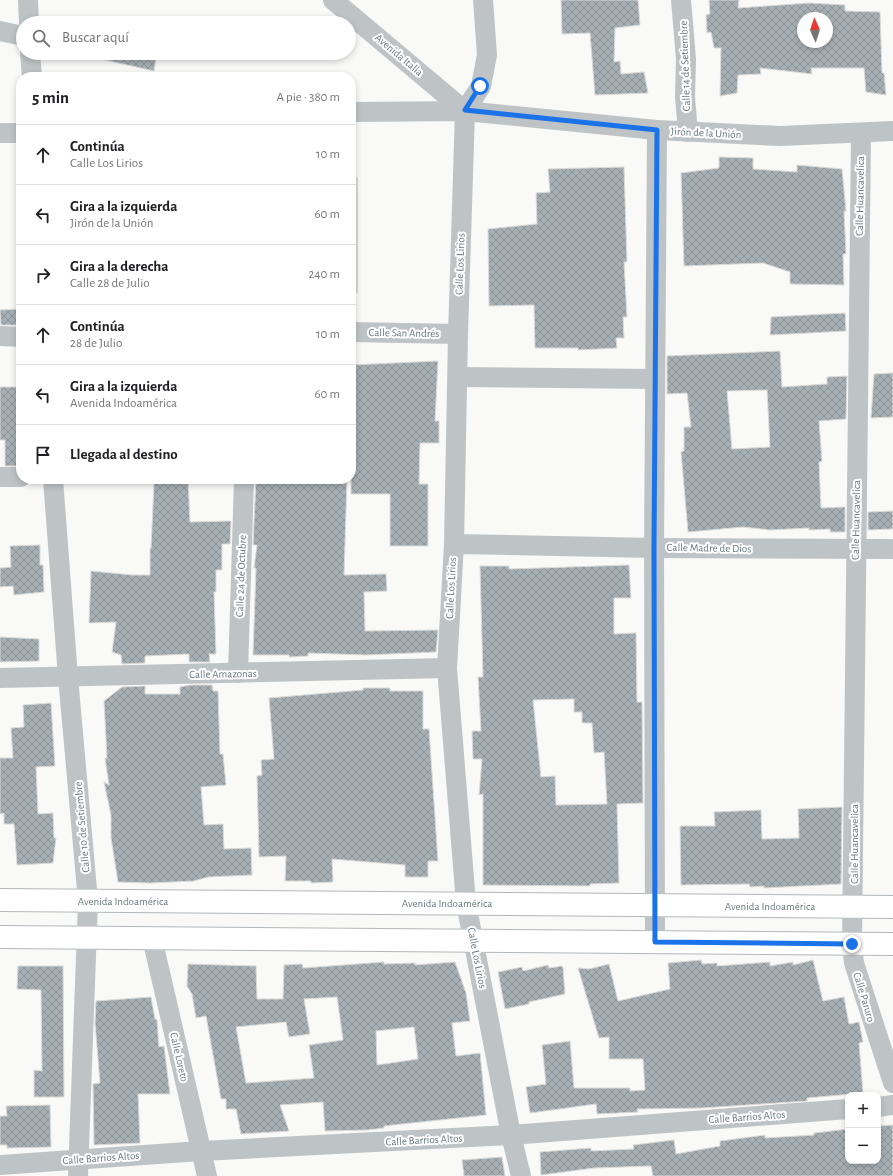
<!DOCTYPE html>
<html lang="es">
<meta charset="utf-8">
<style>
body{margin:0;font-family:"Alegreya Sans",sans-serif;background:#f6f6f6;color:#202124}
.controls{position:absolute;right:12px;bottom:12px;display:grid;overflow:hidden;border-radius:8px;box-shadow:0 2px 6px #0003}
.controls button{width:36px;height:36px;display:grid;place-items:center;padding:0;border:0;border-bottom:1px solid #e0e0e0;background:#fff;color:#202124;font:20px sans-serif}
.compass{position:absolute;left:797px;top:12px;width:36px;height:36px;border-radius:50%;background:#fff;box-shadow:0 2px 6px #0003;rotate:357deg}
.stop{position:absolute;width:12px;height:12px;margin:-9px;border:3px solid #1a73e8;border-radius:50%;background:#fff}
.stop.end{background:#1a73e8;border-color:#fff;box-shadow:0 1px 4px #0008}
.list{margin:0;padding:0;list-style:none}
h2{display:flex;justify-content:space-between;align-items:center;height:52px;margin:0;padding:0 16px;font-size:17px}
h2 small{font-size:13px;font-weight:400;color:#757577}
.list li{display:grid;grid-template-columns:26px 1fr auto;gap:12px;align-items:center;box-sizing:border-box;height:60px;padding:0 16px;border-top:1px solid #e0e0e0}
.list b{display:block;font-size:15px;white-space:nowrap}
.list p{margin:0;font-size:13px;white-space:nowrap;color:#757577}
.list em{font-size:13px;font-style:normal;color:#757577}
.icon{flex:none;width:22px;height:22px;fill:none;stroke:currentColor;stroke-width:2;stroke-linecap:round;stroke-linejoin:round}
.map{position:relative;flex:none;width:893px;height:1176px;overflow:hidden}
.search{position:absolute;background:#fff;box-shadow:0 2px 6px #0003;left:16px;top:16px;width:340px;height:44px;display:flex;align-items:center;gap:10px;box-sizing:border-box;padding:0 14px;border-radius:22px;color:#757577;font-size:15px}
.panel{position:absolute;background:#fff;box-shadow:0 2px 6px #0003;left:16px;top:72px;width:340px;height:412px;border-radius:16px}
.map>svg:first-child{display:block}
.pitch{fill:#daddd6}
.building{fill:url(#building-cross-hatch);stroke:#dbdad9;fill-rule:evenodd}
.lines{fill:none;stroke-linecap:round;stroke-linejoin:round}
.secondary-casing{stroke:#b1b8bb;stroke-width:24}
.street{stroke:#bec4c6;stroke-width:20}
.secondary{stroke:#fff;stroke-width:22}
.route{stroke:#1a73e8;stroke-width:5}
.labels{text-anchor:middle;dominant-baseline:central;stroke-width:4;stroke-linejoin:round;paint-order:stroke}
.street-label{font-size:11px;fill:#66787f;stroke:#fff}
</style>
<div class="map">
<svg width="893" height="1176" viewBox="0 0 893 1176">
<defs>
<pattern id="building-cross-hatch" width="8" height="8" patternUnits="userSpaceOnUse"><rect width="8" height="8" fill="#a6afb3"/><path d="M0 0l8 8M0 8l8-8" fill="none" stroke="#8b9397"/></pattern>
</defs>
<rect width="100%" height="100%" fill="#f9f9f7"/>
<!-- pitch -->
<rect class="pitch" x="351" y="177" width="7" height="116"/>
<!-- building -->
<g class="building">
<path d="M561,0h77l2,25 -25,3 -1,34 6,-1 1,13 23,-2 4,21 -53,2 -5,-62 -28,1z"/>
<path d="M709,0h30l-1,8 71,-5 36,2v6l35,1 2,61h2l2,22 -20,-3 -2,-24h-53l1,6 -52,-6 1,6 -23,1 -1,18 -17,3 1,-48h-7l-3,-16 -4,1 -1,-18 4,-1zM803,18h24v24h-24z"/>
<path d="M105,53h52l-3,18 -49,-11z"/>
<path d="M719,157l34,1v11l44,3v-7l45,4 4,42h-2l2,43h-3l1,31 -54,-1v-12l-27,-9 -79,3 -3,-93 38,-5z"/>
<path d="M624,167l3,95h-3l3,55h-4l1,21h-8l1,10 -39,2v-2h-43l-1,-43 -45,1 -1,-77 49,-5 -1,-31 14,-1 -2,-23z"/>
<path d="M21,309v16h-20l-1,-15z"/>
<path d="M845,313l1,18 -76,4 1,-18z"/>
<path d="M780,351l2,36 45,-3v-7l20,-1 -1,43 -27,2 3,40 -3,1 2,46 24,-1v25h-15v-3l-21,1v-2l-39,2 -27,-3 -55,5 -7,-80 3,-1v-24h7l-4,-34 -20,1v-38zM767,390l3,57 -38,2 -5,-58z"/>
<path d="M438,361l-3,60h4v22h-19l-1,41h9v62h-38v-52h-39v-129z"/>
<path d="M893,373v44l-22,1 3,-44z"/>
<path d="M0,387h21v79h-16v-26h-5z"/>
<path d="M169,479h19l2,43 41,-1 -1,23h-8v26h-6v22h-2l2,62h-7l1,8h-21v-8l-44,2v7l-23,1 -1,-9 -9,-3 4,-30 -27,1 2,-52 41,4h18v-27h1l3,-65h15z"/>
<path d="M256,479h91l-3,96 42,-1 1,17 -23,1 1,39 73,-1 -2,22 -70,3 -58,-2v3l-19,1v-2h-36l3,-87h-2l3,-23h-4z"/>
<path d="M893,511v18l-25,1v-18z"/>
<path d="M40,545v20h3l1,27 -30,3 -1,-9 -13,1v-19l11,-1 -1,-21z"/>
<path d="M629,565l2,33h-17v36l22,-1 1,69h5l1,101 -26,1 2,79 -29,1v2l-107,-1v-91l-4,1 3,-36h-9l-1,-28h9l-3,-54h5l-3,-111h29v3zM574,699v13h8v11h10l2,30 10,-1 3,52 -51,1 -1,-29 -14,1 -8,-77z"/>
<path d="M0,637l39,2v22l-39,1z"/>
<path d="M190,685h22l1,6h5l2,63h3l3,31 -25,2 3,38 19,-1 1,25 27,-1 1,27 -44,2 -14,4 -44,2 -32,-1 -7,-44v-23l-7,-33 5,3 -4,-27h2l-3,-57 18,-14 23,-1v8h35v-7z"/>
<path d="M363,688h27v3h33v38h6l9,132h-10v16h-23v-12l-73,-6 1,23 -22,1v-2h-26l1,-25 -27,1 -2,-81 5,-1 -1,-15 13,-1 -5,-61 94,-8z"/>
<path d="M51,703l4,63 -19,1 2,47 15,-1 1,25h2l-3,25 -36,2 -3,-41h-10v-11l-4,1v-56h13l-2,-30 13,-1 -1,-22z"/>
<path d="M842,807l-1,77 -77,4v-2l-14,1 -1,-3 -68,1 -1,-59h35l-1,-14 47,-2 1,29 37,-1 -1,-29z"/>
<path d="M701,960l1,4 15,-1v3l53,-4v4l23,-4v3l20,-5 10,41 21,-4 5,27 10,-2 4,20 -4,1 4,50 -56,5v3l-105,7 -65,1 1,3 -41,2 -1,-10 -66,9 -4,-26 20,-3 -4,-39 28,-4 4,47h56v3l15,-1 -2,-31h-34v-22l-10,1 -21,-70 11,1 20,-5 9,37 52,-12 -2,-26z"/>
<path d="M384,962v2l31,-1v2l40,-3 11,31 4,28 -18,2 4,33 24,-3 6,62 -102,11v2l-17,2 -42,1 -2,-29 -43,3 9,26 -48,3 -5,-25h-10v-10h-5l-15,-83 -10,2 -4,-24 -5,-8 1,-22 68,2 1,33h26l1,-34 18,-1 1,4zM337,997l6,43 -34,5 5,33 -68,5 -10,-56 50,-5 3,15 21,-3 -6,-35zM414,1027l4,32 -41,6 -1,-34z"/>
<path d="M548,965l1,3 13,-2 1,2 2,26 -36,8v2l-24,5 -7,-37 24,-5 1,4z"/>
<path d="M18,966h45l1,131h-30v-27l8,1 -1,-81 -24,-1z"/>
<path d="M151,997l4,22 2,1 2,27 5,-1 6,48h-32l2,49 -46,2 -1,-61 7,-1 -5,-60 1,-22z"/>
<path d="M50,1105l1,42 -44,1v-3h-7v-29h7l-1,-10z"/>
<path d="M893,1125v51h-240l-2,-10 -57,2 -53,7 -1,-23 51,-4v3l43,-2 -1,-4 41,-5 2,14 44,-8v-5l45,-6v3l49,-3v-2l34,-4v32h30v-35z"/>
<path d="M502,1157l3,19h-41l-2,-16z"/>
</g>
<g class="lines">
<defs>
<g id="secondary">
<path d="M0,900l893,7"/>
<path d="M0,937l893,7"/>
</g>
</defs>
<!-- secondary casing -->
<use href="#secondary" class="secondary-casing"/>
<!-- street -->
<g class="street">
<path d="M28,0l1,23"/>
<path d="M333,0l132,111"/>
<path d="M483,0l4,55 -6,31 -16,25 -7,223 -4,210 -7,124 19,235 45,232 10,41"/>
<path d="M681,0l5,59 -1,38 3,35"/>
<path d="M0,31l23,5"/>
<path d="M30,53l2,24"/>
<path d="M351,112l114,-1 192,19 123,6 113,-5"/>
<path d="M0,133h21"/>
<path d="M861,133l-9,811 2,19 39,120"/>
<path d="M351,332l107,2"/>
<path d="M0,336l21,1"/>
<path d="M458,377l197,2"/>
<path d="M0,477h21"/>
<path d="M53,479l15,198 20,224 -10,275"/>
<path d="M454,544l200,4 239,1"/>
<path d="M238,673l6,-194"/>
<path d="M0,678l447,-10"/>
<path d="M152,938l55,238"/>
<path d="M655,942l-1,-394 3,-418"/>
<path d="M878,1107l15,-2"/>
<path d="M0,1165l201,-14 310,-16 337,-26"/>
</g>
<!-- secondary -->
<use href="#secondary" class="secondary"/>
</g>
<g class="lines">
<!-- route -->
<path class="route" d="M480,86l-15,24 192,20 -3,418 1,394 197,2"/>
</g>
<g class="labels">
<!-- street labels -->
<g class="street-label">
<text transform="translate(399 55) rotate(40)">Avenida Italia</text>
<text transform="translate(685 66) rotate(-92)">Calle 14 de Setiembre</text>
<text transform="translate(706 133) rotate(3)">Jirón de la Unión</text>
<text transform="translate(860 196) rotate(-89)">Calle Huancavelica</text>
<text transform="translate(460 264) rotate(-88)">Calle Los Lirios</text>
<text transform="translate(404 333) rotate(1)">Calle San Andrés</text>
<text transform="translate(856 520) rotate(-89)">Calle Huancavelica</text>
<text transform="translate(709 548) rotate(1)">Calle Madre de Dios</text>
<text transform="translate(241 576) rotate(-88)">Calle 24 de Octubre</text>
<text transform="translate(451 588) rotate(-87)">Calle Los Lirios</text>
<text transform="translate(223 674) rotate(-1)">Calle Amazonas</text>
<text transform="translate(82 827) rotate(-95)">Calle 10 de Setiembre</text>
<text transform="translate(854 844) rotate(-90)">Calle Huancavelica</text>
<text x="123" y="901">Avenida Indoamérica</text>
<text x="447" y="903">Avenida Indoamérica</text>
<text x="770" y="906">Avenida Indoamérica</text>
<text transform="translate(477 958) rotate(79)">Calle Los Lirios</text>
<text transform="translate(864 997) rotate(73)">Calle Paruro</text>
<text transform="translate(179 1057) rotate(77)">Calle Loreto</text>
<text transform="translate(747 1117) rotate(-4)">Calle Barrios Altos</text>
<text transform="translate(424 1140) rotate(-3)">Calle Barrios Altos</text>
<text transform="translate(101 1158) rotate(-4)">Calle Barrios Altos</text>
</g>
</g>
</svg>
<div class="controls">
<button>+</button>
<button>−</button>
</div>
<svg class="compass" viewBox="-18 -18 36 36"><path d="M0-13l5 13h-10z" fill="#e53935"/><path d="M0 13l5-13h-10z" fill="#757577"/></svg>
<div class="stop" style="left:480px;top:86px"></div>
<div class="stop end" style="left:852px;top:944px"></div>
<div class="search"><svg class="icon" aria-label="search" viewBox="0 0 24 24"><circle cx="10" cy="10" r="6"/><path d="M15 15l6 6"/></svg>Buscar aquí</div>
<section class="panel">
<h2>5 min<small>A pie · 380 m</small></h2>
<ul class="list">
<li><svg class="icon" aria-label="ahead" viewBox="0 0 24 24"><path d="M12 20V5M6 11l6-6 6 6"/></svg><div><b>Continúa</b><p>Calle Los Lirios</p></div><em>10 m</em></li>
<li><svg class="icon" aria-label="left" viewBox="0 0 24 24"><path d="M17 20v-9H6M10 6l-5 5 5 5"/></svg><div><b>Gira a la izquierda</b><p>Jirón de la Unión</p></div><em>60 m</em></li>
<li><svg class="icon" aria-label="right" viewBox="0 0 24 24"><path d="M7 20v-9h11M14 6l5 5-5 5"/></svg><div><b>Gira a la derecha</b><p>Calle 28 de Julio</p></div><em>240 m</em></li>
<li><svg class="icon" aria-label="ahead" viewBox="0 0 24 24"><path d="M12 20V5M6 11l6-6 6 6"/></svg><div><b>Continúa</b><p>28 de Julio</p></div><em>10 m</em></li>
<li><svg class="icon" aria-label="left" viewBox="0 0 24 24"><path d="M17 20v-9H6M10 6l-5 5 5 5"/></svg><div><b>Gira a la izquierda</b><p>Avenida Indoamérica</p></div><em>60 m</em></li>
<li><svg class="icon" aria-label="arrive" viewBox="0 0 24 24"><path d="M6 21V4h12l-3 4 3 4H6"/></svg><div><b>Llegada al destino</b></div></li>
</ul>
</section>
</div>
